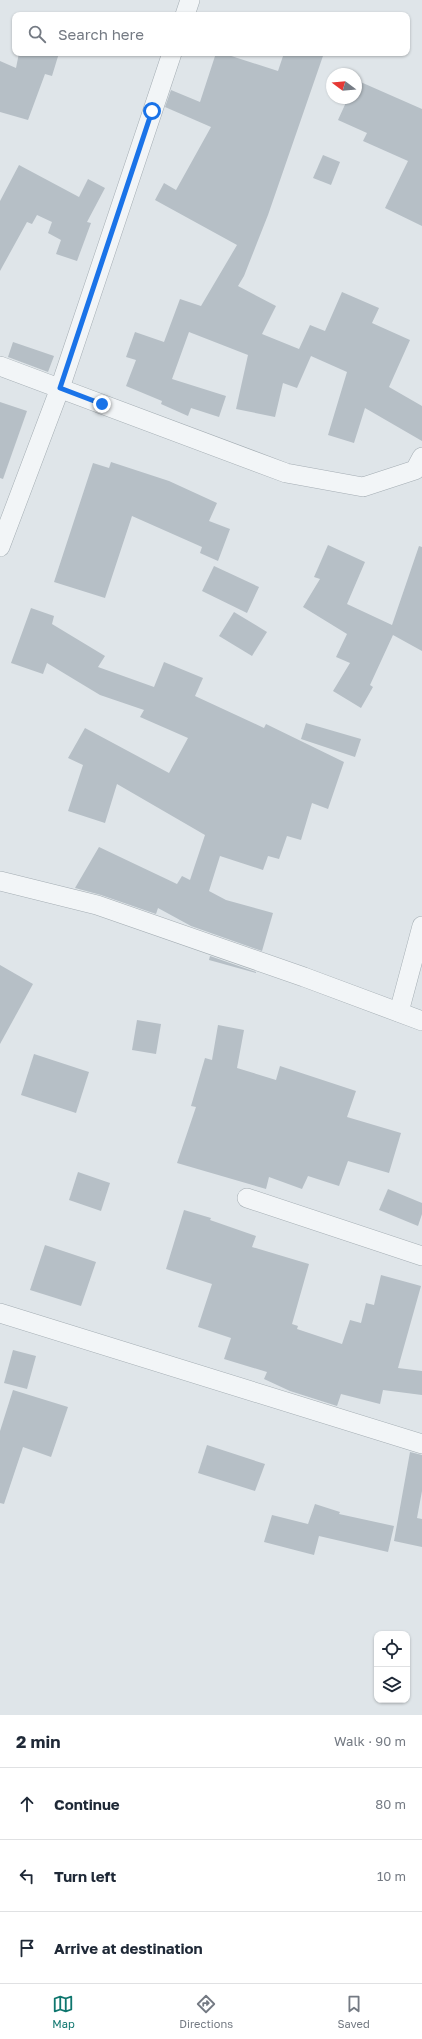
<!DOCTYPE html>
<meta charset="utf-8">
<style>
body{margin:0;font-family:"Golos Text",sans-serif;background:#f2f2f3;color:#1f2937}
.controls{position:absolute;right:12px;bottom:12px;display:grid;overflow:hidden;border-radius:8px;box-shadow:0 1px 3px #0004}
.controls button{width:36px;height:36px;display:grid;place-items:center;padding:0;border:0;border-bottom:1px solid #e0e1e3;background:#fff;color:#1f2937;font:20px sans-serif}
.compass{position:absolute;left:326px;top:68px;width:36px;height:36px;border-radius:50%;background:#fff;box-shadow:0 1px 3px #0004;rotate:286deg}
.stop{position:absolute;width:12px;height:12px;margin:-9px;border:3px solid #1a73e8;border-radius:50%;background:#fff}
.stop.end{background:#1a73e8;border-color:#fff;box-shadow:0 1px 4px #0008}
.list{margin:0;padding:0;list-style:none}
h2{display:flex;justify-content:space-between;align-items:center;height:52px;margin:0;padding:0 16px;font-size:17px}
h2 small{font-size:13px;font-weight:400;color:#747a83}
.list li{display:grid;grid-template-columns:26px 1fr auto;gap:12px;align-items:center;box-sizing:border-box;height:72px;padding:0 16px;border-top:1px solid #e0e1e3}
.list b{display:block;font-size:15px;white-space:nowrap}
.list em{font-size:13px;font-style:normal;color:#747a83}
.icon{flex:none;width:22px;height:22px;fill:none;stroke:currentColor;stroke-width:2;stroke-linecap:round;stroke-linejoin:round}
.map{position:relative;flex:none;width:422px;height:1715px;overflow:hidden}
.search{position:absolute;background:#fff;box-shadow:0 1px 3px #0004;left:12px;right:12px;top:12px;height:44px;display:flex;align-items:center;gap:10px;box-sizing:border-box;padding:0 14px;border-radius:8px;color:#747a83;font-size:15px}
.sheet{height:268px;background:#fff}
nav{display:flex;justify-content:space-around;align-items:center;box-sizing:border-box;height:56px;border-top:1px solid #e0e1e3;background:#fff;font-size:11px;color:#747a83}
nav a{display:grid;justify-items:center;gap:2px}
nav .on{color:#0f766e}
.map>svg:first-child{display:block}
.building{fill:#b6bfc6}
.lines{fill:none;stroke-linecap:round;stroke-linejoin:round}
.street-casing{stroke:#a4adb3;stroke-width:20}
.street{stroke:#f2f5f7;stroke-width:19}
.route{stroke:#1a73e8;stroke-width:5}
</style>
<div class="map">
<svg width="422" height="1715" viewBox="0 0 422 1715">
<rect width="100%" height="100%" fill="#dfe5e9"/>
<!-- building -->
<g class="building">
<path d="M19,53h40l-7,23 -7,-2 -17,46 -28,-8v-51l16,7z"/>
<path d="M216,53h6l56,18 6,-18h40l-56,162 -24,61 -6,10 38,20 -14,28 37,15 11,-24 15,6 17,-39 37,16 -7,15 38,17 -21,47 33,19v35l-57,-33 -11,35 -26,-8 19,-63 -36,-16 -14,32 -14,-5 -8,34 -39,-8 12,-54 -59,-23 -17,47 54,17 -7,21 -28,-9 -3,8 -27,-12 1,-3 -36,-15 10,-26 -10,-3 9,-25 29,10 16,-43 21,7 36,-61 -82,-45 9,-17 12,7 35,-63 -46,-20 6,-17 29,12z"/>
<path d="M356,80l66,29v117l-37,-18 23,-47 -45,-20 4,-8 -29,-13 10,-22h8z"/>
<path d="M323,155l17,7 -9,23 -18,-7z"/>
<path d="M19,165l60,32 9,-18 17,9 -18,34 4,1 -14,38 -21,-7 5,-14 -13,-7 4,-11 -15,-7 -5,9 -5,-2 -27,49v-70z"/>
<path d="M13,342l41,14 -6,16 -40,-15z"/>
<path d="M0,402l27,9 -24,68 -3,-1z"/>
<path d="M111,462l58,19 48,22 -8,18 21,8 -12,32 -18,-8 2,-6 -70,-31 -27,82 -51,-16 39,-119 16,5z"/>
<path d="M328,545l37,17 -18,42 45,21 27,-79 3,1v104l-29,-16 -23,50 3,2 -12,21 -28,-17 17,-28 -14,-6 11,-23 -44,-27 17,-28 -6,-2z"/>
<path d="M214,566l45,21 -12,26 -45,-22z"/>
<path d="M31,608l23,8 -2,8 53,32 -7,11 56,20 10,-25 39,16 -8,18 69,32 2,-4 78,38 -16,47 -16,-6 -11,37 -14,-4 -8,23 -11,-3 -5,14 -43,-14 -11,35 17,9 47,13 -11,38 -71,-25 -33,-18 -2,6 -55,-19 -26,-7 24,-41 78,37 5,-8 8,4 15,-45 -88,-51 -12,39 -37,-12 15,-46 -15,-7 17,-30 84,45 19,-35 -48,-21 4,-7 -44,-15 -53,-32 -4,11 -32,-11z"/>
<path d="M234,612l33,20 -15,24 -33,-20z"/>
<path d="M306,723l55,16 -6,18 -54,-18z"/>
<path d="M210,956l46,16v1l-47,-13z"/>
<path d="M0,965l33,19 -33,60z"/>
<path d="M137,1020l24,4 -5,30 -24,-4z"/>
<path d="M218,1025l26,5 -7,38 39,12 4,-14 76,25 -9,26 54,16 -12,40 -41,-12 -9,25 -31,-10 -6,13 -33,-12 -3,12 -89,-26 19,-56 -5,-1 14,-48 7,2z"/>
<path d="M34,1054l55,18 -13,41 -55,-18z"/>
<path d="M78,1172l32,11 -9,28 -32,-11z"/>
<path d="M388,1189l34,14v11l-4,12 -39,-16z"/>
<path d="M184,1210l27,8 -1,2 46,16 -4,11 57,17 -17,60 6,2 -1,3 45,15 8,-24 11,3 5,-20 8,2 7,-30 40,11 -23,82 24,3v24l-39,-5 -3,14 -39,-10 -4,12 -47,-15 -26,-12 3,-7 -43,-13 7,-21 -33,-11 14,-43 -46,-15z"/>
<path d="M45,1245l51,17 -15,44 -51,-16z"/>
<path d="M13,1350l23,6 -9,33 -23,-6z"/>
<path d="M13,1390l55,17 -17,50 -28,-10 -19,57 -4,-1v-72z"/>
<path d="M207,1445l58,19 -10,27 -57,-18z"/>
<path d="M410,1452l12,3v36l-5,27 5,1v28l-28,-6z"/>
<path d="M315,1504l25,8 -1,2 55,12 -6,26 -69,-16 -5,19 -50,-13 8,-27 36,9z"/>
</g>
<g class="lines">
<defs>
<g id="street">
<path d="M185,15l5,-15"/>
<path d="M0,366l286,107 77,14 52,-17 7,-13"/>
<path d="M0,547l60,-159 112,-335"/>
<path d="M0,881l97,24 207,72 118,44"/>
<path d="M399,1012l23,-86"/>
<path d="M247,1198l175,58"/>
<path d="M0,1313l422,131"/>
</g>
</defs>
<!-- street casing -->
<use href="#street" class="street-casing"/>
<!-- street -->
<use href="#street" class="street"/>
</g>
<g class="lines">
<!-- route -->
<path class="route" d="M102,404l-42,-16 92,-277"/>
</g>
</svg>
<div class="controls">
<button><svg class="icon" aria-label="locate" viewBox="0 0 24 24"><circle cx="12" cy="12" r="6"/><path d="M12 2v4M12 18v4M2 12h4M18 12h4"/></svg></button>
<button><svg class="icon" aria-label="layers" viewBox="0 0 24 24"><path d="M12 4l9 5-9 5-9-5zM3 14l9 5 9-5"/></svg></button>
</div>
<svg class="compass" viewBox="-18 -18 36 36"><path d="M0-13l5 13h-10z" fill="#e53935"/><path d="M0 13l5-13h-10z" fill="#747a83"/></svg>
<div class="stop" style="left:152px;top:111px"></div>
<div class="stop end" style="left:102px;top:404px"></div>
<div class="search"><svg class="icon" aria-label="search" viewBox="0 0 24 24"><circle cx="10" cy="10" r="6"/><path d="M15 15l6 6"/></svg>Search here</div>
</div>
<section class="sheet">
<h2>2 min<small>Walk · 90 m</small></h2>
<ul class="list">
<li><svg class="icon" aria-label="ahead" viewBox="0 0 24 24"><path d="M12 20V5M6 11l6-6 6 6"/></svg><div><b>Continue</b></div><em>80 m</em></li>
<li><svg class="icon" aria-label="left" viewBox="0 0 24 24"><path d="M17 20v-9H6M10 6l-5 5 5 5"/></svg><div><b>Turn left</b></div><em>10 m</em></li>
<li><svg class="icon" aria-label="arrive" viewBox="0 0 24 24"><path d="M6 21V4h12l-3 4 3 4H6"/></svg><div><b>Arrive at destination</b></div></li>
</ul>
</section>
<nav>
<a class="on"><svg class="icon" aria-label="map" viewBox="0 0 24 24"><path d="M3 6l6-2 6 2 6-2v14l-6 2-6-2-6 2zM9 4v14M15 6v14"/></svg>Map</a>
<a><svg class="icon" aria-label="directions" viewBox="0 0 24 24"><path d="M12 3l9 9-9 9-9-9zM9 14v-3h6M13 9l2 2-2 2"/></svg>Directions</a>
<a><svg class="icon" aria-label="saved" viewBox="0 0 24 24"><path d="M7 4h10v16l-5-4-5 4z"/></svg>Saved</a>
</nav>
